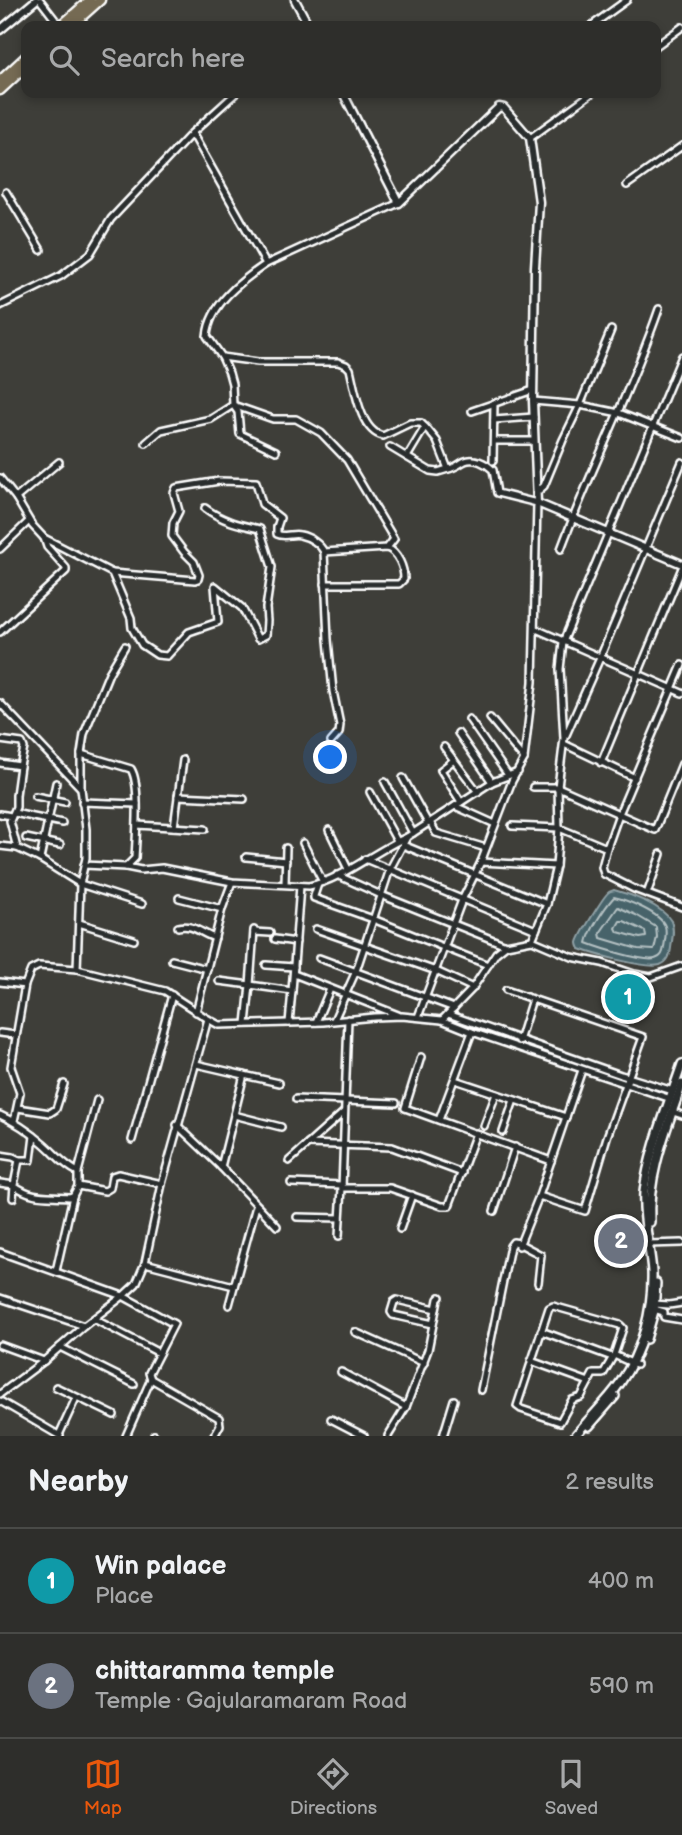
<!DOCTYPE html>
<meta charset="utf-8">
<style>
body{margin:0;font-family:"Balsamiq Sans",sans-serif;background:#3a3a37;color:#f1f3f6}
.you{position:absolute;left:331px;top:758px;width:24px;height:24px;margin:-18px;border:5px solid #fff;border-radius:50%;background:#1a73e8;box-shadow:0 0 0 10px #1a73e833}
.badge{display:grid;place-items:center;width:46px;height:46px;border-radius:50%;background:#ea580c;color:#fff;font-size:23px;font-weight:700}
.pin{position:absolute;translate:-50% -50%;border:4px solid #fff;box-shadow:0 2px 7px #0006}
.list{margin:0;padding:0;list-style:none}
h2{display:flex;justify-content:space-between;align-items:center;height:91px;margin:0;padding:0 28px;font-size:30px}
h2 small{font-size:23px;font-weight:400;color:#a7a8a9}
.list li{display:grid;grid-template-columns:46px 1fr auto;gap:21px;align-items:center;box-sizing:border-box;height:105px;padding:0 28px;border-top:2px solid #494a47}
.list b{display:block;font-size:26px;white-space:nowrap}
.list p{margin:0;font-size:23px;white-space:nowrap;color:#a7a8a9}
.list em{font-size:23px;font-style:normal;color:#a7a8a9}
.icon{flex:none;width:38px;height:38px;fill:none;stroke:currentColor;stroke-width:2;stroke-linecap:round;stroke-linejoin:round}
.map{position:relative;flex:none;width:682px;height:1436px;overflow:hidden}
.search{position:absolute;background:#2e2e2b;box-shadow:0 4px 10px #0003;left:21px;right:21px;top:21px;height:77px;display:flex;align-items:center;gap:18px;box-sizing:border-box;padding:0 24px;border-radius:14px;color:#a7a8a9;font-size:26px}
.sheet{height:301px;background:#2e2e2b}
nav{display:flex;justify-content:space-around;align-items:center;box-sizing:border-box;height:98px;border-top:2px solid #494a47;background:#2e2e2b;font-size:19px;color:#a7a8a9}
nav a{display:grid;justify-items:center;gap:4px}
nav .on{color:#ea580c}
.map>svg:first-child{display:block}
.water{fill:#46636a;stroke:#90a1a6;stroke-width:2}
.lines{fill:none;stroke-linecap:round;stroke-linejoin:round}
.shore{stroke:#b5c1c3;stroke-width:2}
.minor-casing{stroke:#fff;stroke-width:10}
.tertiary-casing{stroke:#fff;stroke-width:11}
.secondary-casing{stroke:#fff;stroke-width:12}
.primary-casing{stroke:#fff;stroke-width:13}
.minor{stroke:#2a2d2e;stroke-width:5}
.tertiary{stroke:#2a2d2e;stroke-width:6}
.secondary{stroke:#2a2d2e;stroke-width:7}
.primary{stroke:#756b52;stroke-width:8}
</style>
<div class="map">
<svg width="682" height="1436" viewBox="0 0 682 1436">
<rect width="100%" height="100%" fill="#3e3e39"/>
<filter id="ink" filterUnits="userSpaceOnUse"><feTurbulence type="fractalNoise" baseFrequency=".0143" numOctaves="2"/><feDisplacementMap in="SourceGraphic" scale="14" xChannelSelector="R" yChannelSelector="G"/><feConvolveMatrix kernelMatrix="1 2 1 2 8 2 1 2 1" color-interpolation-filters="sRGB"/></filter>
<g filter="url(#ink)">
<!-- water -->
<path class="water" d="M614,890c16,4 49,16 57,31 4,9 1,18 0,27 -1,8 -3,14 -11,17 -13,4 -67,-11 -80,-16 -1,-2 -2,-4 -2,-6 0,-5 26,-48 31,-51 1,-1 3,-1 5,-2z"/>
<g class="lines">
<!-- shore -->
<g class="shore">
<path d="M614,897c13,3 46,16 51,29 2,6 0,14 -1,21 -1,6 -2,10 -9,12 -11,3 -55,-11 -68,-16 2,-12 18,-36 27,-46z"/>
<path d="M618,907l18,8 20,12 1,10 -3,13 -16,-1 -37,-11 -1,-5z"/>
<path d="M620,921h4l21,10 1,6 -6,1 -22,-6 -2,-4z"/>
</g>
<defs>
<g id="minor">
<path d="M40,0l20,26"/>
<path d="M591,26l36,-26"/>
<path d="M656,46l26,-19"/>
<path d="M192,133l74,131 133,-61"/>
<path d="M530,138l62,-45"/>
<path d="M627,185l55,-39"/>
<path d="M6,192l35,58"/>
<path d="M266,264c-25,17 -56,40 -59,72l15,21 7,16 3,11 1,21 5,7 2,22 36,17"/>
<path d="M0,306l61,-30 29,-22 21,-35 81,-86 44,-40"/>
<path d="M222,357l36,5h80l8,3 4,4c5,20 10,62 33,67l27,-13h11l7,7 9,11 11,28c7,-1 11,-5 17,-8 9,-4 21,2 28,9l4,23 40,10 -4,179 -9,77 -12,22 -31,81 -19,38 -44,117"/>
<path d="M533,401l47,4 39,8 63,25"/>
<path d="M472,411l61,-21"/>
<path d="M494,420l40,-3"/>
<path d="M494,441h40"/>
<path d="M146,443l15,-13 50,-11 22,-14 40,14h23l25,14 26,27 47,79 -7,9"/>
<path d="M390,447l40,24 8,1 10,-3"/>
<path d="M407,457l18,-30"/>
<path d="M493,461l1,-58"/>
<path d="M0,478l16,20 16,27 12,13 68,35 19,45 1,10 10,17 15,10 10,1 22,-24 29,-10 -3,-36 27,22 16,31 8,-4 1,-14 -1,-13 6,-41 -12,-38c-20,-4 -38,-8 -55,-21"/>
<path d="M536,493l8,-7 19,-46 17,-35 31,-75"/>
<path d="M16,498l43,-36"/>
<path d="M0,549l29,-28"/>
<path d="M561,549c30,-81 70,-158 98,-240"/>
<path d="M324,552l63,-4c11,4 17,20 17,31l-5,5h-74"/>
<path d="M112,573l83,7 3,-1 1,-4 -5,-13 -10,-10 -12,-16 1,-13 6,-12 -5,-18 2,-5 43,-7 37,1 6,22 18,14 -3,9v7c8,4 15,-1 23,1 10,2 20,9 24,17l4,88 5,51 7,34 -1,8 -8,9"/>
<path d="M536,629l146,64"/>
<path d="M0,632l66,-61v-3l-19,-21 -3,-9"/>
<path d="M0,703l80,84"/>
<path d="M490,718l34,41"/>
<path d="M469,719l39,56"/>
<path d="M458,733l34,49"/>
<path d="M566,735l34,-77 82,-196"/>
<path d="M0,740l22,3 2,5 -4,18"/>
<path d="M564,744l71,34"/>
<path d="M444,747l34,45"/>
<path d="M81,754l50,15c10,16 5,69 4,89l-9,9 -42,-2"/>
<path d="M454,760l-13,10 20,32"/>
<path d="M0,763l20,3 -4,29v12l-6,14 7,27"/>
<path d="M601,763l81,-195"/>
<path d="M403,778l25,45"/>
<path d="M385,782l28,51"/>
<path d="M533,787h25l97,43 27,-66"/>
<path d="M370,792l27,49"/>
<path d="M35,796l30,6"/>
<path d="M178,796l66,3"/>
<path d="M82,802l55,2"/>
<path d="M455,806l40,18"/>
<path d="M14,813l48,10"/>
<path d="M0,814l11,2"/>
<path d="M430,822l6,11 50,15"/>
<path d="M137,825l68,4"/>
<path d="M512,826l47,2 48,20 12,-34 63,-149"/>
<path d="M174,827l9,-67"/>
<path d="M329,830l19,39"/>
<path d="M26,838l34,7"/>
<path d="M303,843l20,39"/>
<path d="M403,845l144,59"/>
<path d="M0,846l17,2 23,11 40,25 62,20"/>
<path d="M607,848l-5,19 2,7 30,15 48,18"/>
<path d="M246,857l40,4"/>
<path d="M40,859l16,-76"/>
<path d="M365,859l171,71"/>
<path d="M481,862l75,4 3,-38 -1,-41 6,-49 -4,-69 3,-27 119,-286"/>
<path d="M126,867l15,3 21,-2 70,14 77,4c33,-6 67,-36 98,-49"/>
<path d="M337,875l44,20 125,50"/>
<path d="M285,884l1,-36"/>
<path d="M318,884l-4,12v2l59,21 115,46"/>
<path d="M647,894l14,-40"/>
<path d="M179,898l43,11"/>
<path d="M79,923l55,17"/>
<path d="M178,927c14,-4 24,7 37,11"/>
<path d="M316,929l120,42 37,17"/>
<path d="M254,932l16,1"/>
<path d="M275,939l21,3"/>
<path d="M532,940l15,-36 9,-38"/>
<path d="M319,958l135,50"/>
<path d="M172,960l35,9"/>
<path d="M266,965l28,2"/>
<path d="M77,969l3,-85 6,-26v-29l-5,-41v-34l3,-20 25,-61 16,-27"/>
<path d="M294,974l104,41"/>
<path d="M219,981l31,4 4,-55"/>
<path d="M0,982l25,3"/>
<path d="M506,990l137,47 -36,100 -22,74 -46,-15"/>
<path d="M196,1012l26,-103 10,-27"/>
<path d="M448,1014l173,61 52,16"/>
<path d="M348,1019l-6,169h48l52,18h7l27,-73"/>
<path d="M334,1020l22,-49 34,-102 17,-32 85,-55 26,-10"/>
<path d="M442,1020l30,12 199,67"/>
<path d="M316,1022l14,-33"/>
<path d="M289,1023l3,-32"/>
<path d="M246,1024l4,-39 42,6 8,-105"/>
<path d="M0,1033l16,2"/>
<path d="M519,1041l13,-42"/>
<path d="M421,1057l-16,51 146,53"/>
<path d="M196,1064l83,19"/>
<path d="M455,1080l111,37"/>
<path d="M296,1099l100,4"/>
<path d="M18,1108l32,5 6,-4 8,-25"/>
<path d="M673,1112l9,3"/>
<path d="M0,1115c16,7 30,17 43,28 13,11 19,21 35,29"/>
<path d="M234,1115l47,12"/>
<path d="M439,1120l33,-88"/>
<path d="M14,1121l6,-28 -9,-26 14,-82 6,-15 8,-4 38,3 88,22 43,28 11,6 104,-3 51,-5 28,-1 40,4 30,-31 24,-36 10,-8 26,-5 40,17 30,6 32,11 17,3 31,-11"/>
<path d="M177,1125l44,42 56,59"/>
<path d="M484,1126l12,-32"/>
<path d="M503,1132l11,-32"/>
<path d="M132,1140l40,-145"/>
<path d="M308,1144l84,3 70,26"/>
<path d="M0,1155l13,2 6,3 -5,25c19,14 33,10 55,12l4,-1"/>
<path d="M19,1160h12l3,-24"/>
<path d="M289,1161l55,-49"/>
<path d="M221,1167l23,-92"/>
<path d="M0,1183l14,2 -1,13"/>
<path d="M291,1183l51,2"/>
<path d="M78,1186v-14l19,-72"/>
<path d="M494,1211l21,-64"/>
<path d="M297,1217l43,1"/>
<path d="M400,1229l12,-34"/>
<path d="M339,1236l3,-48"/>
<path d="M648,1244l34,-1"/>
<path d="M522,1245l19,10 -3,28"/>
<path d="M519,1246l20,-50 43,-126"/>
<path d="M0,1252l123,44 51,28 -25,49 2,6 68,39 1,7 -6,11"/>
<path d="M145,1263l89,23"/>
<path d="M56,1271l17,-75 5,-10 27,5 5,-3 2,-12 6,-2 44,10"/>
<path d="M0,1298l84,28"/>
<path d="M654,1304l15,1 13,-2"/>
<path d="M229,1305l27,-99"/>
<path d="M654,1309l10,3v5l18,3"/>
<path d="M94,1319l65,34"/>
<path d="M433,1324l-40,-9 -2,-3 3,-10 3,-2 39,9"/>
<path d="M541,1331l71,26"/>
<path d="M355,1332l69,31"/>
<path d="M0,1345l44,16"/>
<path d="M60,1347l74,37"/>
<path d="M614,1355l-11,19h-10l-12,23 -9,3 -12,22 -39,-13 -4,-3 32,-98 4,-2 67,19 3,3 -9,27 22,10"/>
<path d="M531,1361l58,21"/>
<path d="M341,1372l65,35 -18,29"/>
<path d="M56,1387l58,28"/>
<path d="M481,1390l29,-144 3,-4 7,1"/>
<path d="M0,1394l44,-33 40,-35 39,-30 13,-12 9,-21 17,-79 46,-165"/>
<path d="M0,1401l60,35"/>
<path d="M406,1407l22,-57 10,-51 2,-2"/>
<path d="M331,1419l33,17"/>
<path d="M59,1435l17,-37"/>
<path d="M154,1435l1,1"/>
<path d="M126,1436l25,-57"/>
<path d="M443,1436l11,-36"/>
</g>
<g id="tertiary">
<path d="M295,0l14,26"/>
<path d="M0,30l36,-30"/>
<path d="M343,93l56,110 100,-96 5,1 26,30 9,64 -4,65 -2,134 4,102 145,61"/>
</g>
<g id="secondary">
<path d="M650,1222c-3,-47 17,-94 32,-138"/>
<path d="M646,1339l8,-28 2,-28"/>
<path d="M589,1426l26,-30"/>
<path d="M575,1436c14,-18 32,-34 45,-53 22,-31 33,-73 32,-111 -2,-27 -10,-53 -8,-80 4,-39 25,-89 38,-128"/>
</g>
<g id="primary">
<path d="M61,26l29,-26"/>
<path d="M71,26l29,-26"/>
<path d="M0,81l26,-24"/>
<path d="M0,90l26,-24"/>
</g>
</defs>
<!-- minor casing -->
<use href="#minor" class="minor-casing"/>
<!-- tertiary casing -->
<use href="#tertiary" class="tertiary-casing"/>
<!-- secondary casing -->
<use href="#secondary" class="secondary-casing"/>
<!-- primary casing -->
<use href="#primary" class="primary-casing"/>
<!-- minor -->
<use href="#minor" class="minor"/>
<!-- tertiary -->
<use href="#tertiary" class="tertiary"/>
<!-- secondary -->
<use href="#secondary" class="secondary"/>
<!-- primary -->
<use href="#primary" class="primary"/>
</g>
</g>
</svg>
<div class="you"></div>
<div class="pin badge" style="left:628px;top:997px;background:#0f9aa8">1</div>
<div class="pin badge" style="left:621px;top:1241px;background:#6b7280">2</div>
<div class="search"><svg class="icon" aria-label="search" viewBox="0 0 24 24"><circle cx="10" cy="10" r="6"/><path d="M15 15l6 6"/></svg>Search here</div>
</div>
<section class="sheet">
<h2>Nearby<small>2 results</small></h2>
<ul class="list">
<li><span class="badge" style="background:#0f9aa8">1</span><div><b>Win palace</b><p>Place</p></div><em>400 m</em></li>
<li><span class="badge" style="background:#6b7280">2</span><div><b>chittaramma temple</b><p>Temple · Gajularamaram Road</p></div><em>590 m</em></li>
</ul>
</section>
<nav>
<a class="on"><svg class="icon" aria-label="map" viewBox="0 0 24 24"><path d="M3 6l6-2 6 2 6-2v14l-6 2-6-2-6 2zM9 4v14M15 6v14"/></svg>Map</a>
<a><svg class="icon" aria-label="directions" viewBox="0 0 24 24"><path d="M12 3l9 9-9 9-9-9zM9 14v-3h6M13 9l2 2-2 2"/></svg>Directions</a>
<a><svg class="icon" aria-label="saved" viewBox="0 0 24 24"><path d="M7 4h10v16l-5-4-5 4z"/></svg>Saved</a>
</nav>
